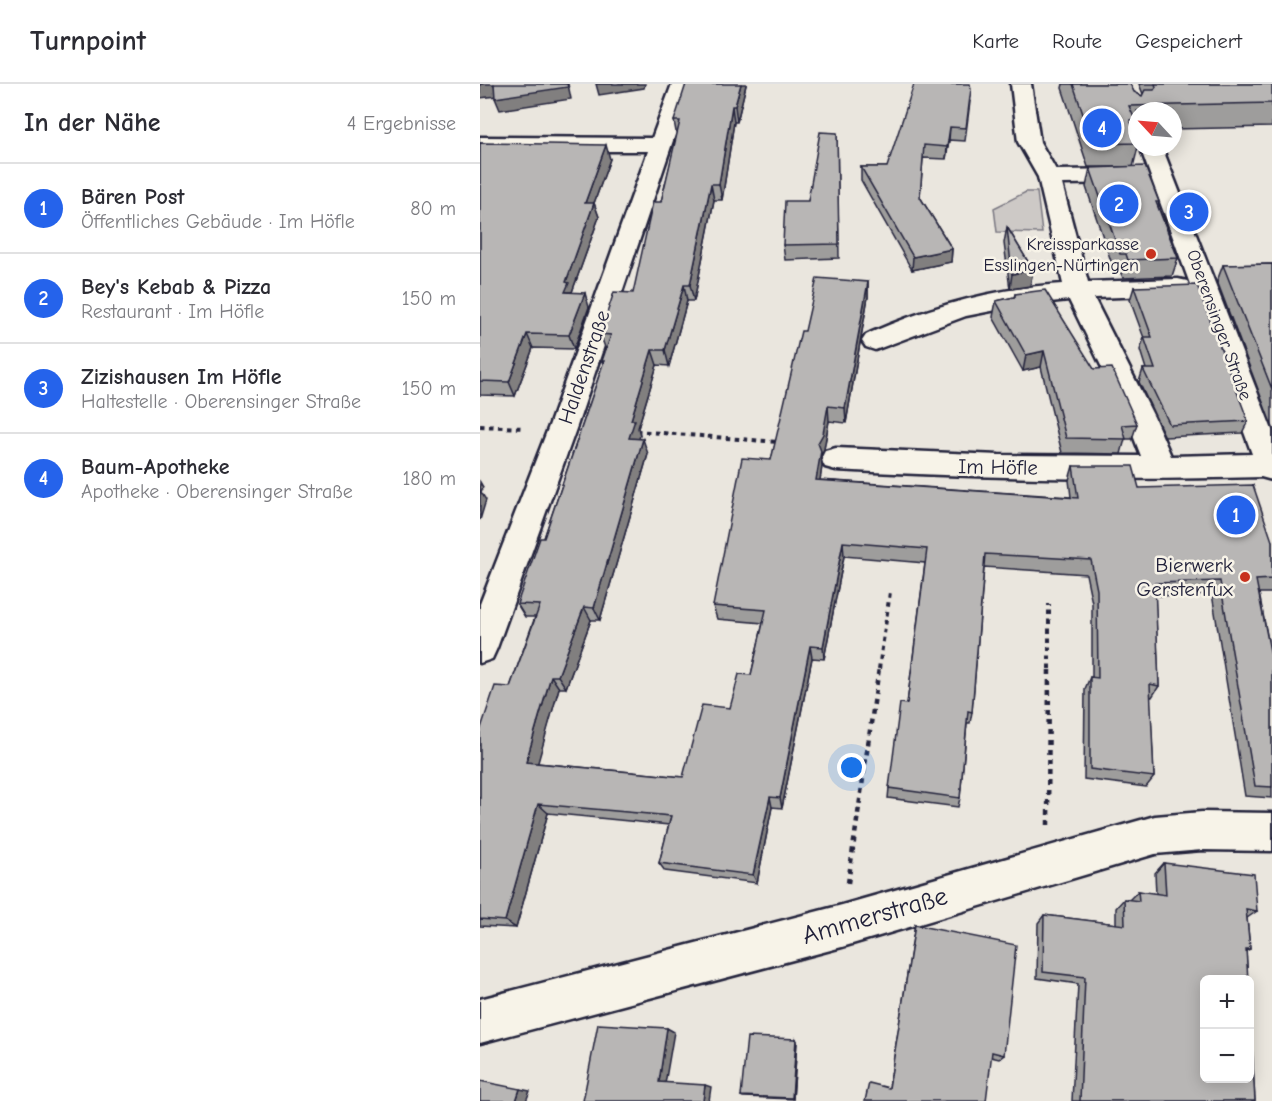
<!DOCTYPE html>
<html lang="de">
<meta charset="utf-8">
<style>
body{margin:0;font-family:"Comic Neue",sans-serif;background:#f2f2f3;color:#2b2b33}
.controls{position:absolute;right:18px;bottom:18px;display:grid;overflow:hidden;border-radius:9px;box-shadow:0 3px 15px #0003}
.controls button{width:54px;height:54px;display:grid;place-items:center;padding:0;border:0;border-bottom:2px solid #e1e1e2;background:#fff;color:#2b2b33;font:30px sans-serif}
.compass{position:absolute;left:648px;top:18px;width:54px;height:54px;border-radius:50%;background:#fff;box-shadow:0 3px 15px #0003;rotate:296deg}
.you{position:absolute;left:372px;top:684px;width:21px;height:21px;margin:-15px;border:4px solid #fff;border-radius:50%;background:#1a73e8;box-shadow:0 0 0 9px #1a73e833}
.badge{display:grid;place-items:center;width:39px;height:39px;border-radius:50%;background:#2563eb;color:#fff;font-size:20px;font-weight:700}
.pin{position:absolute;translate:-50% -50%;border:3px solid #fff;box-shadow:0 2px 6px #0006}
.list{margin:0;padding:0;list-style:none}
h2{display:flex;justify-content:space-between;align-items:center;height:78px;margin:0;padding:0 24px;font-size:26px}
h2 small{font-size:20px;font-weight:400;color:#7c7c81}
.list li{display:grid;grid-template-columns:39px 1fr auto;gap:18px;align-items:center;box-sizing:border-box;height:90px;padding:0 24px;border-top:2px solid #e1e1e2}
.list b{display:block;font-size:22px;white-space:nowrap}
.list p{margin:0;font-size:20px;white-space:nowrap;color:#7c7c81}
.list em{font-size:20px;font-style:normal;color:#7c7c81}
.map{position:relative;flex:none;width:792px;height:1017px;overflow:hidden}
header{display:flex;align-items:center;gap:36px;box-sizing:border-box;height:84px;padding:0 30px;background:#fff;border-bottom:2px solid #e1e1e2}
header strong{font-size:28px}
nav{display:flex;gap:33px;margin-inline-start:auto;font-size:21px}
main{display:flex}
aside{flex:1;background:#fff}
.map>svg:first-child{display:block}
.green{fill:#cdc9c6;stroke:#787680;stroke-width:1.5}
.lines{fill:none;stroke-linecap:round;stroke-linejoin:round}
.minor-casing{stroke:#22223b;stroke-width:5}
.path-far1{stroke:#22223b;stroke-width:4;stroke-dasharray:4.5 4.5;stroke-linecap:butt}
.path{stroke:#22223b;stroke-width:4.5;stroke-dasharray:5 5;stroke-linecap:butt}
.minor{fill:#f7f3e8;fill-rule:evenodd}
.wall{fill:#9e9d9c;stroke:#22223b;stroke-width:1.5}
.shaded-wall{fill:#817f7f;stroke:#22223b;stroke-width:1.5}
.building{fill:#b8b6b5;stroke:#22223b;stroke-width:1.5}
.poi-dot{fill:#c8321e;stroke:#f7f3e8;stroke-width:2}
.labels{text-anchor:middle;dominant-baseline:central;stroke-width:5;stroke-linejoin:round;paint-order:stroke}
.far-poi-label{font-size:18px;fill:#22223b;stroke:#f7f3e8;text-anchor:end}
.far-street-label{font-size:18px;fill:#22223b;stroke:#f7f3e8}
.street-label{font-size:21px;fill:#22223b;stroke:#f7f3e8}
.poi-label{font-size:21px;fill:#22223b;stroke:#f7f3e8;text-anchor:end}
.near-street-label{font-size:26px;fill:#22223b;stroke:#f7f3e8}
</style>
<header>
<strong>Turnpoint</strong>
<nav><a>Karte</a><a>Route</a><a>Gespeichert</a></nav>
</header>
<main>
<aside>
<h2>In der Nähe<small>4 Ergebnisse</small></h2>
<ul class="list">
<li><span class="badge">1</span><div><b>Bären Post</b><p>Öffentliches Gebäude · Im Höfle</p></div><em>80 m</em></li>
<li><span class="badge">2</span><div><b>Bey's Kebab &amp; Pizza</b><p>Restaurant · Im Höfle</p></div><em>150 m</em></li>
<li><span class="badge">3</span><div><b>Zizishausen Im Höfle</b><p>Haltestelle · Oberensinger Straße</p></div><em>150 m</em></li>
<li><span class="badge">4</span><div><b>Baum-Apotheke</b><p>Apotheke · Oberensinger Straße</p></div><em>180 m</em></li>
</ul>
</aside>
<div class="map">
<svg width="792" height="1017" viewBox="0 0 792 1017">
<rect width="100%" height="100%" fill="#eae6de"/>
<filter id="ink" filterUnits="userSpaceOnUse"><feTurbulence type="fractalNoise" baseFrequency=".0167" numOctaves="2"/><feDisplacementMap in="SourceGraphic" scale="12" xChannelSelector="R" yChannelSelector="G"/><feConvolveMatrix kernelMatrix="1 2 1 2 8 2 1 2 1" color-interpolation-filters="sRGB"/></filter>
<g filter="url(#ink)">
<!-- green -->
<path class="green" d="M546,108h11l5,41 -45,-1 -3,-24z"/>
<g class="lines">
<defs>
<g id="minor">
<path d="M192,0h20l-115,342 -80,222 -5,11 -12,4v-59l69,-178 99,-275h-168v-14l172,1z"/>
<path d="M531,0h20l9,58 16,28 75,-1 8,2 3,5 -3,5 -8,2 -69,1 26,98 90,-3 9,2 4,6 -4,6 -9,2 -84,3 60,119 17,39 81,-2 -112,-307h22l110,283v50l-11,-3c-141,4 -283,1 -425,-7l-11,-3 -4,-8 4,-8 11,-3 163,7 142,1 -15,-39 -57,-117 -47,5 -56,11 -91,34 -9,-3 -4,-6 4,-6 6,-3c62,-27 124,-44 191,-48l-25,-107 -20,-35z"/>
<path d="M722,728l70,1v38l-70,-1 -47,4 -313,93 -362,96v-44l362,-94 313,-89z"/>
</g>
</defs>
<!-- minor casing -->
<use href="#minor" class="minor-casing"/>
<!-- path-far1 -->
<g class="path-far1">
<path d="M0,342l44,2"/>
<path d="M156,347l142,11"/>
<path d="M399,585l11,-77"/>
<path d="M569,585v-65"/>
</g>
<!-- path -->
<g class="path">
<path d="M568,741l1,-157"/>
<path d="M368,799l31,-215"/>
</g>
<!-- minor -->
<use href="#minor" class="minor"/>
</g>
<!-- wall -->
<g class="wall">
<path d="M583,0h67l4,8 8,4 1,-2 -4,-10h133v43l-99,2v-18h-36v18h-3l3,9v9h1l-5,20 26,35 -1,4 20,52 -6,18 -49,2 -2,-5h-6l-29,-86 4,-19 33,-1h-35l-26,-79z"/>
<path d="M266,1l-9,37h-3l-12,78h-8l-20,101h-7l-18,65 -12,-1 -19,63 2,7 -1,4 9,15 -48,166h-9l-25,68h-7l-22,75 146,14 47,-69 21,-33 12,-52 -46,-4 -4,-13 58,-146 34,-129 63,-49v15l-22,126 -17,-2 -5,28 -3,6 1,11 -2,14 251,17 -2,-17 4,-14 66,22 133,53v52h-13l13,68v137l-27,-2 -33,-202 -57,2 4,90 -7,11h-2l4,80 -8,10 -62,-8 1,-90 5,-12 2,1v-75l-6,-29 -102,-7 -12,145 -2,11h-3l-7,75 -2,9 -70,-9 1,-10 18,-84 18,-141 -81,-7 -20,103 -12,-1 -30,150 -10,-1 -15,76 -92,-12 -6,-8 10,-38 -121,-12 -32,115 -36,-2v-195l30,-44 25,-70h-10l-8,-13 27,-66 59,-174 -1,-3 4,-11 -6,-16 33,-41 28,-91 16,-65 -3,-16z"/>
<path d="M490,18l-5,39 -16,-1 -3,19 -23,-1 -3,39 32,52 -1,13 -39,8 -51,-90v-13h26z"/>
<path d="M357,49l2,125 -54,2 -2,-15 25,-44z"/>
<path d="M0,59l130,16 -16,44 5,14 -27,75 17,15 -15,42 -41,-1 -18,48 -35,-1z"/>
<path d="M527,143l26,43 -3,16 -20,3 -6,-46z"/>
<path d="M792,180v162l-55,-145 6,-16z"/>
<path d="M654,203l114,134 -6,12 -77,4 -26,-55 4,-13h3l-6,-19 4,-12 -14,-38z"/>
<path d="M535,210l79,75 43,55 -5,15h-7l-4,15 -59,-1 -21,-86 -18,4 -30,-54 3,-16 18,-4z"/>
<path d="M684,779l93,48 -10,7 3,31 -4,2 9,150h-183l6,-117 -41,-6 1,-55 6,-8 72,9v-16l8,-9 5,1 9,-9 18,3 -1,-21z"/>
<path d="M435,841l89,130 -5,4 -8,-2 -102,31z"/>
<path d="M316,955l1,2 -4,58 -50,-2 -2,-1z"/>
</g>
<!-- shaded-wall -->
<g class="shaded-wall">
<path d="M0,0h14l3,12 -17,2z"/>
<path d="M88,0l3,15 -71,11 -5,-12z"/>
<path d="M116,0h49l-1,4 -45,7z"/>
<path d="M261,0h5v1l-9,37 -2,-16z"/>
<path d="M252,22l2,16 -12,78 -3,-16z"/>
<path d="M470,43l-1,13 -3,19 1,-12z"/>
<path d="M126,61l4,14 -21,58 -4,-14z"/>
<path d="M231,100l3,16 -20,101 -4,-16z"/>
<path d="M114,119l5,14 -27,75h-7l1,-10z"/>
<path d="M472,165l-1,13 -39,8 1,-13z"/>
<path d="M553,186l-3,16 -20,3 2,-15z"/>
<path d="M388,198v15l-22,126 -1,-15z"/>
<path d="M204,201l3,16 -18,65 -4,-16z"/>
<path d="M105,209l4,14 -15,42 -5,-14z"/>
<path d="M47,250l6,14 -18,48 -6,-14z"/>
<path d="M172,266l5,15 -19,63 2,7 -5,18 -6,-15 2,-18z"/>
<path d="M564,267l-3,16 -18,4 3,-16z"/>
<path d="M348,322l1,15 -5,28 -3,6 1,11 -4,28 -2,-14 2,-37z"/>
<path d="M163,355l5,15 -48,166 -6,-12z"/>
<path d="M0,398l3,5 -2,5 5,8 -6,20z"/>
<path d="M363,458l1,14 -20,103 -1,-12z"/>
<path d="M104,523l7,13 -25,68 -8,-12z"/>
<path d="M330,562l2,12 -30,150 -2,-10z"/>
<path d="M71,592l8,12 -24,85 -9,-11z"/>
<path d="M290,713l2,10 -15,76 -4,-8z"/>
<path d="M58,720l10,9 -32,115 -11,-7z"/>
<path d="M187,944l7,4 -9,52 -6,-2z"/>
<path d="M316,955l1,2 -4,58 -1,-1z"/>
<path d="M225,1001l6,2 -2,14h-6z"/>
<path d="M40,1005l10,2 -4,10h-10z"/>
</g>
<!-- building -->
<g class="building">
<path d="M14,0h73l1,3 -73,11z"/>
<path d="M206,0h55l-6,22h-3l-13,78h-8l-21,101h-6l-19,65h-13l-21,70h4l-6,18 14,1 -49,169 -10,-1 -26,69h-7l-25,86 157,15 19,-72 28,3 9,-34 12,1 15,-65 -53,-4 29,-148 29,2 30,-129h4l12,-53 51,4 -23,126 -17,-2 -5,28 -5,9 3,8 -5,29 262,18 -5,-32h60l6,22 114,-3 19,56v38l-16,1 16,81v126l-17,-1 -35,-205 -65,2 4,103 -9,-2 4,93 -64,-8v-92l8,1 -1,-88 -6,-30 -106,-6 -13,158 -4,-1 -8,87 -71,-10 11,-85 7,1 20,-155 -84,-7 -20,105 -13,-1 -30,152 -10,-1 -17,78 -94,-12 12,-47 -133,-12 -33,117 -25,-2v-188l15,-45 15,1 30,-82 -23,-1 23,-66h4l60,-177h-2l9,-26 -11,-1 14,-42 19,1 20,-91h8l19,-81h-6z"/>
<path d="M434,0h56l1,5 -5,39 -16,-1 -3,20 -23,-2 -4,52 32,52 -39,8 -52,-90h26z"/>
<path d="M593,0h57l4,8 8,4 3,-6h9l2,-3 -1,-3h117v19l-143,3 6,14h-5l7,18v5l-44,1z"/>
<path d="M340,48l17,1 2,111 -56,1 2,-44h23z"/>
<path d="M0,59l126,2 -21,58h9l-28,79 3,1 -4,9 20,1 -16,42 -42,-1 -18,48 -29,-1z"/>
<path d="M665,82l14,36h-3l22,56 -50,2 -2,-6h-6l-30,-86z"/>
<path d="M527,143l26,43 -21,4z"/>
<path d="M792,180v125l-49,-124z"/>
<path d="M717,201l51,136 -78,4 -27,-56h12l-11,-32h8l-18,-50z"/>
<path d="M565,206l49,79 18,-1 25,56 -15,1 4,14 -60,-1 -22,-87 -18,4 -30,-54 19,-4v-3z"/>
<path d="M684,779l90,11 3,37 -11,-2 4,40h-4l2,31h-44v98h46v-69l5,92h-175l5,-124 -42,-5 1,-57 81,10 -1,-26 15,2 -1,-10 28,4z"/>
<path d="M435,841l101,20 -12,110 -12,-3 -6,49h-121l4,-18 20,5z"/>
<path d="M118,940l69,4 -8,54 46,3 -2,16h-120z"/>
<path d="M267,953l49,2 -4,59 -51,-2z"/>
<path d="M0,997l40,8 -4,12h-36z"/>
</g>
</g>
<!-- markers -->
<g class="poi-dot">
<circle cx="671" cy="170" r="6"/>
<circle cx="765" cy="493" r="6"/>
</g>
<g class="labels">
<!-- far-poi labels -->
<g class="far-poi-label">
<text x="659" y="160">Kreissparkasse<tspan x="659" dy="21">Esslingen-Nürtingen</tspan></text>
</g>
<!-- far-street labels -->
<g class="far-street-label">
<text transform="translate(739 241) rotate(70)">Oberensinger Straße</text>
</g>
<!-- street labels -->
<g class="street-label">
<text transform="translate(104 283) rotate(-71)">Haldenstraße</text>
<text transform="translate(518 383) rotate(1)">Im Höfle</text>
</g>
<!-- poi labels -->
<g class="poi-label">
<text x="753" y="481">Bierwerk<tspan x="753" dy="24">Gerstenfux</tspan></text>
</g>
<!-- near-street labels -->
<g class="near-street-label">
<text transform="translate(395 832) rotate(-16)">Ammerstraße</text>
</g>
</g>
</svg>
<div class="controls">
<button>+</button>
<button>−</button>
</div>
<svg class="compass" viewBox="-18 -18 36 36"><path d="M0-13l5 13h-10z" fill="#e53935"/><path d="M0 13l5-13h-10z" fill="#7c7c81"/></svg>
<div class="you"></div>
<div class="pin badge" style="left:756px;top:431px">1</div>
<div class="pin badge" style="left:639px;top:120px">2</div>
<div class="pin badge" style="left:709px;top:128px">3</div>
<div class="pin badge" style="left:622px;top:44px">4</div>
</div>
</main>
